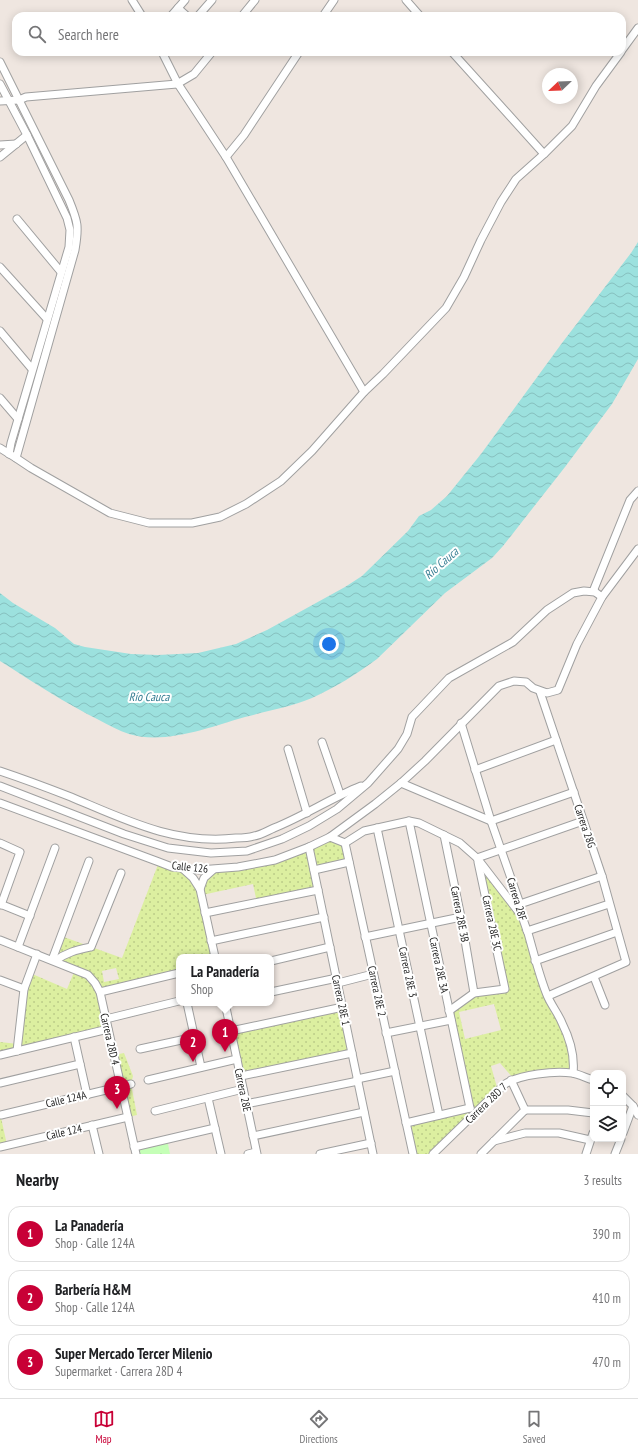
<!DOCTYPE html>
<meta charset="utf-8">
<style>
body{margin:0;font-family:"PT Sans Narrow",sans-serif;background:#f6f6f6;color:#202124}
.controls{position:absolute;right:12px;bottom:12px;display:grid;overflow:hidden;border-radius:8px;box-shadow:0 2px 10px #0003}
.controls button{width:36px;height:36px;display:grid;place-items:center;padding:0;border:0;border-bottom:1px solid #e0e0e0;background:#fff;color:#202124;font:20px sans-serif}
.compass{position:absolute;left:542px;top:68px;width:36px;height:36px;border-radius:50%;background:#fff;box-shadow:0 2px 10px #0003;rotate:247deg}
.you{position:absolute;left:329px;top:644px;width:14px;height:14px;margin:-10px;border:3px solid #fff;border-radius:50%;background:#1a73e8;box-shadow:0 0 0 6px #1a73e833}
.badge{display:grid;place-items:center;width:26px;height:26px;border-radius:50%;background:#c80036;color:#fff;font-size:13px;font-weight:700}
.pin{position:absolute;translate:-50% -33px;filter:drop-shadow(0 1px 2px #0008)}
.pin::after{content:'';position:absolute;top:21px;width:14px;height:12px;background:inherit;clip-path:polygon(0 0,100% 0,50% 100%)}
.popup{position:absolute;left:176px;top:954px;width:98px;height:52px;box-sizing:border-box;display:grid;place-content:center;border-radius:8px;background:#fff;filter:drop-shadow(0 1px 3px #0005);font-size:13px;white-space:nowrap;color:#757577}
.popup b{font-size:15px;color:#202124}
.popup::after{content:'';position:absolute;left:50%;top:100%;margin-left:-8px;border:8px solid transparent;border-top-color:#fff}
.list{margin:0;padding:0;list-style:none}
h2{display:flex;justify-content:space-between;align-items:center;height:52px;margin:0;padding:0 16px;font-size:17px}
h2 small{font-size:13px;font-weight:400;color:#757577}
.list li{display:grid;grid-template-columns:26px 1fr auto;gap:12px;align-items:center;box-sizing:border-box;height:56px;margin:0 8px 8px;padding:0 8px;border:1px solid #e0e0e0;border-radius:12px}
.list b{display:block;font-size:15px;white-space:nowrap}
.list p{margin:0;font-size:13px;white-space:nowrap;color:#757577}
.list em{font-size:13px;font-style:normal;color:#757577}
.icon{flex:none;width:22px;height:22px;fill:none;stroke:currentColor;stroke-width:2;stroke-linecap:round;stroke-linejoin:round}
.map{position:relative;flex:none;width:638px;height:1154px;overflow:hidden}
.search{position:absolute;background:#fff;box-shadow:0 2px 10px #0003;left:12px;right:12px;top:12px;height:44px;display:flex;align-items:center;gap:10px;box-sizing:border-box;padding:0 14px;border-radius:12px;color:#757577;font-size:15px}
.sheet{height:244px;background:#fff}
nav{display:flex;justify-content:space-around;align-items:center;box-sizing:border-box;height:56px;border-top:1px solid #e0e0e0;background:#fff;font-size:11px;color:#757577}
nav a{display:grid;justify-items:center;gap:2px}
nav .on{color:#c80036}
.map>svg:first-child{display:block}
.grass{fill:url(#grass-dots);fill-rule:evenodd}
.park{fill:url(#park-tufts)}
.water{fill:url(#water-waves)}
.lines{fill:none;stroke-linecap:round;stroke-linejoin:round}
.minor-casing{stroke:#a0a0a0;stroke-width:9}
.minor{stroke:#fff;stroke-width:7}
.labels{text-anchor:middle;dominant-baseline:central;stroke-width:4;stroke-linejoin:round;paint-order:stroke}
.street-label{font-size:11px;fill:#1c1c1c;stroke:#fff}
.water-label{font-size:12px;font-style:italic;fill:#377e93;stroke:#fff}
</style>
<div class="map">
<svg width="638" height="1154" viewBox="0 0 638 1154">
<defs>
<pattern id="grass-dots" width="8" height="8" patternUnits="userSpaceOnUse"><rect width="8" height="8" fill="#dcefa0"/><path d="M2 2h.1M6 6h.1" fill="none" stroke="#bccc89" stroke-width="1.8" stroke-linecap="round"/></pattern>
<pattern id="park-tufts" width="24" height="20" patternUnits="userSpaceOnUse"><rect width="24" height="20" fill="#c5ffb7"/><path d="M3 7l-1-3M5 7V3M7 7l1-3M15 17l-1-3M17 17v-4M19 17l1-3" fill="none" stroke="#a9da9d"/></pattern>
<pattern id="water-waves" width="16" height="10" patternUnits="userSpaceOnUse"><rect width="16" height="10" fill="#9ce1de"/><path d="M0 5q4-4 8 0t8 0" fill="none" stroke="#86c0be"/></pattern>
</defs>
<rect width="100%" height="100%" fill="#efe6e0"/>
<!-- grass -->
<g class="grass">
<path d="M330,837l15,6 4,19 -35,8 4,20 -61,13 -4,-19 -51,11 13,62h-36v16l-79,19 8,37 -108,26v-13l18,2 12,-71 37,16 8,-19 -23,-10 9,-24 61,22 37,-96 23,6 15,15 11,-10 67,-13zM116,968l3,11 -15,3 -2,-11z"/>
<path d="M477,858l44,57 14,46 36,85 2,27 -59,6 -14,-16 -9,3 7,25 -65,63h-20l-7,-31 64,-15 -21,-97 25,-18 31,-4zM494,1004l7,26 -36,9 -6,-27z"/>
<path d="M343,1007l9,46 -111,23 -10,-45z"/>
<path d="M124,1053l9,23 -2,8 6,31 -9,2 -14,-62z"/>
<path d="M0,1113l7,32 -7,2z"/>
</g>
<!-- park -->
<path class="park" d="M167,1139l3,15h-34l-2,-7z"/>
<!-- water -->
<path class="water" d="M638,242v117l-26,45 -47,63 -62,79 -11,12 -47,35 -68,66c-20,15 -43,29 -65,39 -22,9 -45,13 -67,19 -35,10 -80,28 -116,17 -10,-3 -20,-9 -30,-14 -34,-17 -66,-38 -99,-59v-68l13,10 42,25 19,16 11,3 46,7 27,1 40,-2 38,-9 31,-14 78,-43 17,-11 46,-45 11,-15 12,-6 16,-14 34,-42 81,-111 69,-90z"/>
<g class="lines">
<defs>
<g id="minor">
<path d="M132,0l10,16"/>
<path d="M406,0l14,16"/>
<path d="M178,8l9,8"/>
<path d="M171,16l14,-16"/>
<path d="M198,16l14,-16"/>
<path d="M242,16l13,-16"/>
<path d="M323,16l11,-16"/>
<path d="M622,50l16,-22"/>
<path d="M162,52l16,32 48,73 138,235"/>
<path d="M452,52l92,102"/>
<path d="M0,62l69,138c9,22 10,26 6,50l-59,208"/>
<path d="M0,84l27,51 40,83 3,12 -1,17 -58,196 -2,11"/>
<path d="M0,101l19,-1 7,-3 151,-13 17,-10 18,-22"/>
<path d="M0,145l16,-1"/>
<path d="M0,157l27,-22"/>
<path d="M226,157l18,-22 55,-83"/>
<path d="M17,219l44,53"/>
<path d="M0,267l47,52"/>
<path d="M0,331l32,38"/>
<path d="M0,398l18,21"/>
<path d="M0,448l16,10 15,10 79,45 39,10h43l28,-6 26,-13 35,-23 31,-30 52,-59 19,-18 63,-66 18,-31 17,-37 20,-38 15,-23 28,-25 28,-28 24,-40 25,-34"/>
<path d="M595,592l-1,-3 36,-89 8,-9"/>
<path d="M540,692l62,184 24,86 -78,34"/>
<path d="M461,723l30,98 29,83c1,12 4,18 8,29 6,21 11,42 19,62 4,10 11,18 15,28 8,16 13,32 11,50"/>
<path d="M322,742l18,52"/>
<path d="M288,749l19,64"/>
<path d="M475,770l81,-30"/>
<path d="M0,771c24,8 48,17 71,26 55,23 104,48 165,41 6,0 12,0 18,-2 7,-1 13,-5 20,-8 30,-12 57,-30 87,-42"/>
<path d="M401,783l90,38 83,-29"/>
<path d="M0,786l124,48 44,14 43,5 36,-2 35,-12 27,-13 28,-17 31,-26 30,-34 9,-15 5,-17 37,-39 64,-36 34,-32 26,-17 11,-2 11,1 7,5"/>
<path d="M0,803l159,59 13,5 27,3 39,-3 37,-7 34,-13 21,-10 45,-33 26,-21 24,-22 74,-75 15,-5 12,1 7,6 14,5 11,-3 19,-46 25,-47 36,-48"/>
<path d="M409,821l61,287"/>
<path d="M377,828l62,287"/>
<path d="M444,835l17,82 13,76"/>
<path d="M330,837l15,6"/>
<path d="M0,843l20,9 -19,53"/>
<path d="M345,843l68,311"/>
<path d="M345,843l19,-12 45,-10 10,2 41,20 17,15 44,57"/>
<path d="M309,847l64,307"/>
<path d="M477,858l106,-37"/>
<path d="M183,869l10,9 7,11 15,68"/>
<path d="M314,870l35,-8"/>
<path d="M200,889l4,-11 9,-8"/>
<path d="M0,904l30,12"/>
<path d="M520,904l82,-28"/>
<path d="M205,913l113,-23"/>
<path d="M527,931l82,-27"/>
<path d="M365,937l96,-20"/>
<path d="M0,940l88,35 7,8 5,9 36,162"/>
<path d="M211,941l113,-24"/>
<path d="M18,947l37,-99"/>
<path d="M52,960l37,-99"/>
<path d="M55,961c12,-9 22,-11 36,-14l30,-74"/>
<path d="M271,961l59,-14"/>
<path d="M535,961l82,-29"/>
<path d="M594,977l11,28"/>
<path d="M0,980l24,9"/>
<path d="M338,983l35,-9"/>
<path d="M100,992l79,-19"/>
<path d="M271,992l66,-14"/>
<path d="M187,1003l14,64"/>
<path d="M225,1003l32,151"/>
<path d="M449,1011l25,-18 31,-4 -27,-127"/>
<path d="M106,1019l73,-18"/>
<path d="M231,1031l112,-24"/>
<path d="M386,1033l65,-13"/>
<path d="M74,1037l13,58"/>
<path d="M140,1049l55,-12"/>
<path d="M17,1051l7,-62 13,-35"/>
<path d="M0,1055l108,-26"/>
<path d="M241,1076l111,-23"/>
<path d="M357,1079l38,-8"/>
<path d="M148,1080l89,-21"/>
<path d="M511,1080l14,30"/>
<path d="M0,1083l80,-19"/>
<path d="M623,1096l10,10 5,9"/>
<path d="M208,1098l13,56"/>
<path d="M246,1104l112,-23"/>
<path d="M525,1110h43l25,3"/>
<path d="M155,1111l88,-22"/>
<path d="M1,1115l130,-31"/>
<path d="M406,1123l64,-15"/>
<path d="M92,1125l7,29"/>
<path d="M623,1133l10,-27"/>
<path d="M253,1136l111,-24"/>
<path d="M494,1141l31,-8h34l31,7"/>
<path d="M0,1147l128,-30"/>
<path d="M134,1147l81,-19"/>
<path d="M248,1154l8,-2"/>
<path d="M320,1154l51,-11"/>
<path d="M433,1154l72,-70c16,-10 49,-13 67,-11 7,1 14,5 21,7"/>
<path d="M481,1154l44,-44"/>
<path d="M586,1154l7,-21"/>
<path d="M615,1154l6,-15"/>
</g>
</defs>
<!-- minor casing -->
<use href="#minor" class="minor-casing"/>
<!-- minor -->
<use href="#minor" class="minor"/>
</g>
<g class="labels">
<!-- street labels -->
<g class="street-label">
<text transform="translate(585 826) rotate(71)">Carrera 28G</text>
<text transform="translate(190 867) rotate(6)">Calle 126</text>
<text transform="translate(517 899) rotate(73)">Carrera 28F</text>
<text transform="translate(460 914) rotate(79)">Carrera 28E 3B</text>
<text transform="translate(492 923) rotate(78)">Carrera 28E 3C</text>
<text transform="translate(439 965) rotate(78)">Carrera 28E 3A</text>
<text transform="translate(408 972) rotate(78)">Carrera 28E 3</text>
<text transform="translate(377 991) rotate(78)">Carrera 28E 2</text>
<text transform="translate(341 1000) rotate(78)">Carrera 28E 1</text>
<text transform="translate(110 1039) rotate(77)">Carrera 28D 4</text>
<text transform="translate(243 1090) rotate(78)">Carrera 28E</text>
<text transform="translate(66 1099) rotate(-13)">Calle 124A</text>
<text transform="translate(486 1103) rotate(-44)">Carrera 28D 7</text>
<text transform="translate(64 1132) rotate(-13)">Calle 124</text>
</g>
<!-- water labels -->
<g class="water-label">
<text transform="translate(441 563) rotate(-41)">Río Cauca</text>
<text x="149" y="696">Río Cauca</text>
</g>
</g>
</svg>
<div class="controls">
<button><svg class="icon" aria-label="locate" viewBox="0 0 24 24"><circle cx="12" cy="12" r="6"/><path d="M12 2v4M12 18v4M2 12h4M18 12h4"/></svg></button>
<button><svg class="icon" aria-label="layers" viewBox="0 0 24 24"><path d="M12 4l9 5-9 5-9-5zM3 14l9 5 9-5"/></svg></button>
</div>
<svg class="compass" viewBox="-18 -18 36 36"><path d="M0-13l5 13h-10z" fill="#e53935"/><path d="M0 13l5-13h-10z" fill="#757577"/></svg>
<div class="you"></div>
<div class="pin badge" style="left:225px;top:1052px">1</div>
<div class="popup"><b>La Panadería</b>Shop</div>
<div class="pin badge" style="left:193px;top:1062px">2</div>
<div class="pin badge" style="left:117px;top:1109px">3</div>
<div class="search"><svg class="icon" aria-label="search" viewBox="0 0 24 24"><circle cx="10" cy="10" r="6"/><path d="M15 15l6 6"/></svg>Search here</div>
</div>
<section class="sheet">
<h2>Nearby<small>3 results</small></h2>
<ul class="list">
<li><span class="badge">1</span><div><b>La Panadería</b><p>Shop · Calle 124A</p></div><em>390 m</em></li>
<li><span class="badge">2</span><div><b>Barbería H&amp;M</b><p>Shop · Calle 124A</p></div><em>410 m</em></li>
<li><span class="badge">3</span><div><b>Super Mercado Tercer Milenio</b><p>Supermarket · Carrera 28D 4</p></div><em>470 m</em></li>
</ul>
</section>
<nav>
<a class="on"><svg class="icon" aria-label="map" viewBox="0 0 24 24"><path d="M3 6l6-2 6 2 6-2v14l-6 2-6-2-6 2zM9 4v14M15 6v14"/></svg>Map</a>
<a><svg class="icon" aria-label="directions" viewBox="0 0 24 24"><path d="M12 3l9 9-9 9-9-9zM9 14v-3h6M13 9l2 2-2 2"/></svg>Directions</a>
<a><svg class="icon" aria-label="saved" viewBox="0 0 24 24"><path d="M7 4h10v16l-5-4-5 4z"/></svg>Saved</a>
</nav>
